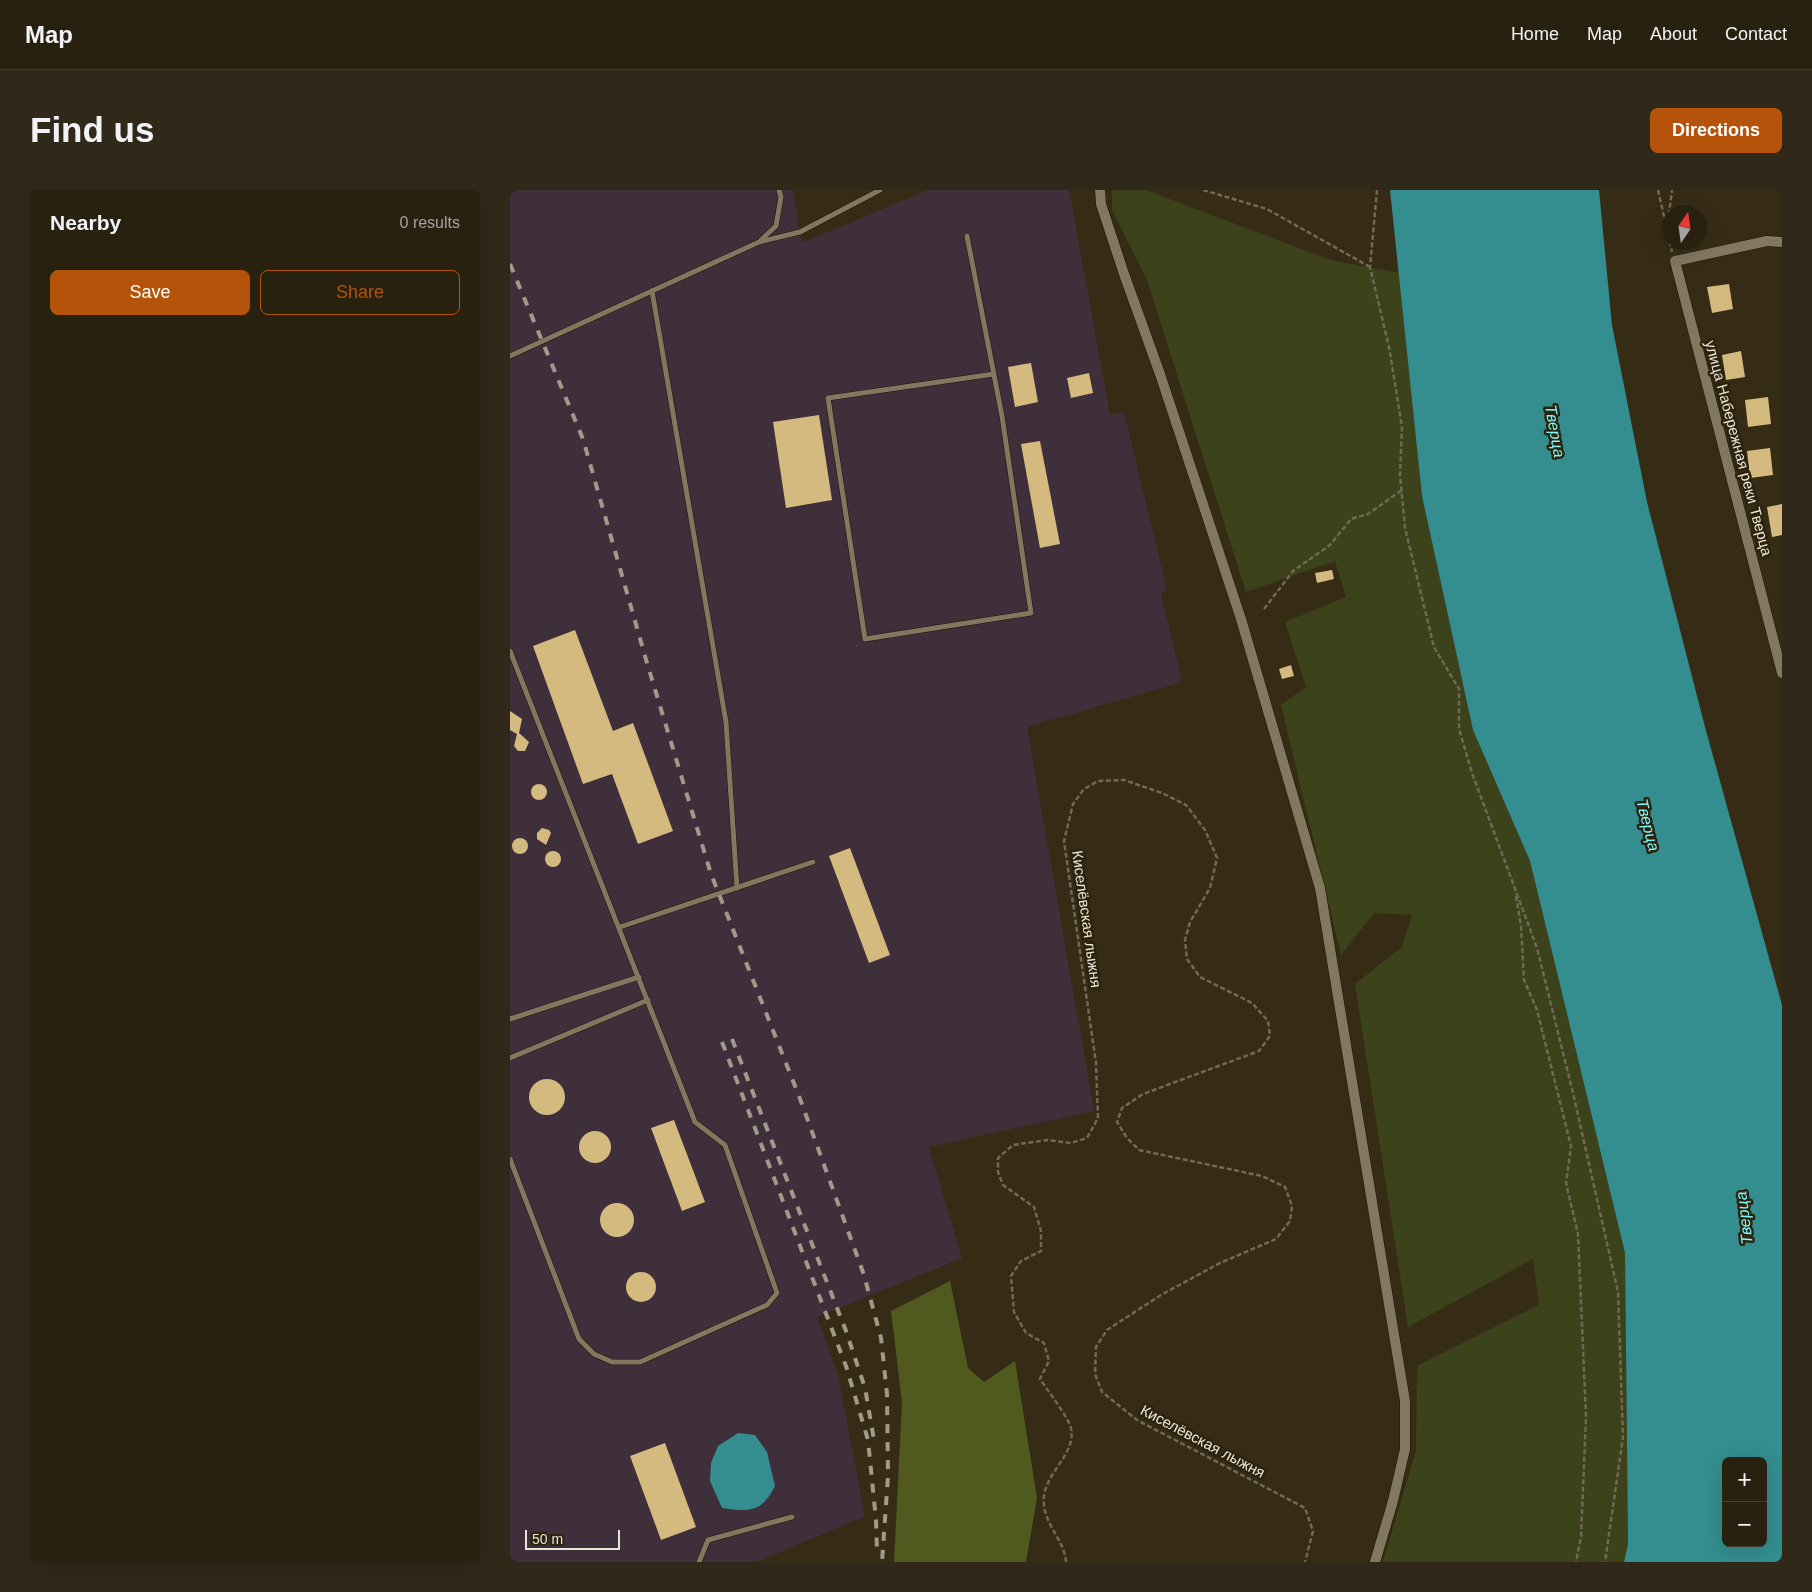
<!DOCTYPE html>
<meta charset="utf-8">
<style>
body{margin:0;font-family:Helvetica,sans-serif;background:#302919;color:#f1f3f6}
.controls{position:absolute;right:15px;bottom:15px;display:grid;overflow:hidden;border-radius:8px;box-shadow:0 5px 20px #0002}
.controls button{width:45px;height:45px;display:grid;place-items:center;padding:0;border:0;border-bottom:1px solid #443e30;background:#282110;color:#f1f3f6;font:25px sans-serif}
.compass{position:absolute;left:1152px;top:15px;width:45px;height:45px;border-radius:50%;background:#282110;box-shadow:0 5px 20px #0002;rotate:13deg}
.scale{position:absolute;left:15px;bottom:12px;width:95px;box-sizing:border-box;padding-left:5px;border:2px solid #ebe5d8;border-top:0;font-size:14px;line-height:18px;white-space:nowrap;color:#ebe5d8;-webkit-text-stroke:4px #2c220d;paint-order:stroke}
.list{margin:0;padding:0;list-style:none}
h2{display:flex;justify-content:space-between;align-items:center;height:65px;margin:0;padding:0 20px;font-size:21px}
h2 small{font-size:16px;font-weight:400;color:#a5a39f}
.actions{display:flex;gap:10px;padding:15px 20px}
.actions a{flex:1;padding:11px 0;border:1px solid #b45309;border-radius:8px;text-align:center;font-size:18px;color:#b45309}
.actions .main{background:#b45309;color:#fff}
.map{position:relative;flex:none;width:1272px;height:1372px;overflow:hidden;border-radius:8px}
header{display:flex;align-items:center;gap:30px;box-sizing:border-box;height:70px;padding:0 25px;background:#282110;border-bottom:1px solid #443e30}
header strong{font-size:24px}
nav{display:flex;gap:28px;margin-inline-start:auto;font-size:18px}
.intro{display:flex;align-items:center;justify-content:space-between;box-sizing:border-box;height:120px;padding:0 30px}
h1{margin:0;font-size:35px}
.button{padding:12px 22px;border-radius:8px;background:#b45309;color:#fff;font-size:18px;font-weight:700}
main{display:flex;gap:30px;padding:0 30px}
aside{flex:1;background:#282110;border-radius:8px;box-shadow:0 5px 20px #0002}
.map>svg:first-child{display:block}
.industrial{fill:#3f2f3b}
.green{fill:#3c431b}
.forest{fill:#505a1f}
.water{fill:#348d8e;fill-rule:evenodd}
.building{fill:#d5ba7f}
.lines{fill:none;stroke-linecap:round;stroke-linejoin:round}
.lane-casing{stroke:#1d1401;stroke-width:6}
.street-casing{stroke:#1d1401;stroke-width:11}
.path{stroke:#716956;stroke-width:2.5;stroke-dasharray:5 2.5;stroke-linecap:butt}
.lane{stroke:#82775f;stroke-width:5}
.street{stroke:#82775f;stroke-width:10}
.rail{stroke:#a29a89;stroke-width:4;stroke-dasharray:9 9;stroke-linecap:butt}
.labels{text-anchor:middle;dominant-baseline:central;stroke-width:5;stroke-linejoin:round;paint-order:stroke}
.street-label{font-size:15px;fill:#ebe5d8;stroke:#2c220d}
.water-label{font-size:16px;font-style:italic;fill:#7bf9fb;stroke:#2c220d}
</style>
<header>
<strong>Map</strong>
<nav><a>Home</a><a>Map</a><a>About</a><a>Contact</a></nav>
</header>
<div class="intro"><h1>Find us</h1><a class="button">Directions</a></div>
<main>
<aside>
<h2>Nearby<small>0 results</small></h2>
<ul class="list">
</ul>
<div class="actions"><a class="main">Save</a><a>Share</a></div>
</aside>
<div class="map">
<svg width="1272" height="1372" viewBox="0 0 1272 1372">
<rect width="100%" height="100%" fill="#362c16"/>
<!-- industrial -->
<path class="industrial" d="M0,0h283l9,53 126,-53h141l41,225 14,-3 43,178 -6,3 21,89 -155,45 67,384 -165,36 33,111 -145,59 21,58 27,141 -108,46h-247z"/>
<!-- green -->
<path class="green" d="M602,0h34l184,70 69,13 23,223 51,234 57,131 95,392 3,291 -4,18h-241l33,-111 1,-85 122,-61 -6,-46 -125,68 -53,-343 47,-37 10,-32 -38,-2 -33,42 -60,-250 25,-18 -21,-65 61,-25 -11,-36 -89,31 -99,-312 -35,-70z"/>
<!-- forest -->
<path class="forest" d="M440,1091l18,87 16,14 31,-21 22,137 -11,64h-132l8,-160 -11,-91z"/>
<!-- water -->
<g class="water">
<path d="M880,0h209l13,135 35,177 58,225 77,278v557h-158l4,-18 -3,-291 -95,-392 -57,-131 -51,-234zM1216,1271h37v82h-37z"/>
<path d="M228,1243l17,2 12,17 8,34c-13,26 -25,26 -53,22l-12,-27 1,-18 7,-17z"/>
</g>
<!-- building -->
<g class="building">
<path d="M1219,94l4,25 -21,4 -5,-26z"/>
<path d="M1231,161l4,26 -19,3 -4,-25z"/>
<path d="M521,173l7,39 -23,5 -7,-40z"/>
<path d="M579,183l4,20 -22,5 -4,-20z"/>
<path d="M1258,207l3,27 -23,3 -3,-27z"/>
<path d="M309,225l13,85 -46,8 -13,-86z"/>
<path d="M530,251l20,103 -20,4 -19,-104z"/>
<path d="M1260,258l3,27 -23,3 -3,-27z"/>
<path d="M1272,314v31l-10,2 -5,-30z"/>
<path d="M822,380l2,9 -17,4 -2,-10z"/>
<path d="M65,440l38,101 20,-8 40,108 -35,13 -26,-70 -29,10 -50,-138z"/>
<path d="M781,475l3,11 -12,3 -3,-10z"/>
<path d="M0,521l12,8 -3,14 10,9 -4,9h-7l-4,-5 3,-12 -7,-4z"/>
<circle cx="29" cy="602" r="8"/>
<path d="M32,638l7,2 2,3 -5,12 -9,-6v-6z"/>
<circle cx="10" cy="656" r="8"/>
<path d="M340,658l40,107 -21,8 -40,-107z"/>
<circle cx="43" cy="669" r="8"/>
<circle cx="37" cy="907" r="18"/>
<path d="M164,930l31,82 -23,9 -31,-83z"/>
<circle cx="85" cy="957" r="16"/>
<circle cx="107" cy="1030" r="17"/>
<circle cx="131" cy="1097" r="15"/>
<path d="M155,1253l31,84 -35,13 -31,-84z"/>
</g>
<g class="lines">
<defs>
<g id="lane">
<path d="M457,46l35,180 29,197 -166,26 -37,-241 166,-24"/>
<path d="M251,50l15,-14 5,-29 -2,-7"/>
<path d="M142,101l74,431 11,166"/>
<path d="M0,166l249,-114 41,-10 80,-42"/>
<path d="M0,461l185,471 30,23 52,148 -10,12 -127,57h-28l-18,-8 -15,-15 -69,-180"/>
<path d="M110,737l193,-65"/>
<path d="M0,829l129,-42"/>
<path d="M0,868l138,-58"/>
<path d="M189,1372l9,-22 84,-23"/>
</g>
<g id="street">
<path d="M590,0l1,14 23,70 36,100 81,245 79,269 85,513v48l-12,52 -18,61"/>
<path d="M1272,52l-15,-1 -92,20 107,412"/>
</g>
</defs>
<!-- lane casing -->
<use href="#lane" class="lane-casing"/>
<!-- street casing -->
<use href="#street" class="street-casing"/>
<!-- path -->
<g class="path">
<path d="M693,0l64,19 103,58"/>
<path d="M867,0l-7,77 19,80 13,80 -2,48 5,53 29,119 25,42v40l13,44 65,175 36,145 45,199 5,145 -18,125"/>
<path d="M1148,0l14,62"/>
<path d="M1157,40l5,-40"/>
<path d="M754,419l29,-38 37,-26 21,-26 17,-5 34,-24"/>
<path d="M1006,706l5,30 3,54 13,30 34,136 -5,37 12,51 8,183 -5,120 -5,25"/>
<path d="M556,1372c-1,-20 -20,-36 -22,-57 -4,-30 33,-49 27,-77 -1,-8 -25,-40 -31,-49l9,-18 -5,-18 -18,-10 -12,-21 -3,-36 10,-15 20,-10v-20l-7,-24 -31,-22 -5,-13v-14l15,-13 34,-5 24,3 16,-5 11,-20 -2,-55 -32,-222 9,-37 11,-15 14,-8 26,-1 38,13 24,12 19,25 12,28 -7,30 -20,34 -5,18 2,19 13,18 52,26 16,18 2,15 -11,15 -116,43 -21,14 -5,14 10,16 12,12 123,26 23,11 7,19 -2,15 -14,18 -56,24 -59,32 -54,35 -11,17 -1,27 7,18 35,28 168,88 8,23 -8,31"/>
</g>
<!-- lane -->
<use href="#lane" class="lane"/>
<!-- street -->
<use href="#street" class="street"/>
<!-- rail -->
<g class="rail">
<path d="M0,74l73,175 64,224 64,211 88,222 65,179 17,63 6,56 1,82 -6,86"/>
<path d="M222,849l114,292 19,57 9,52"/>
<path d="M212,852l124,324 22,74 8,80 1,32"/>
</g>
</g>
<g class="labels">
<!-- street labels -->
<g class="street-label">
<text transform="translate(1229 258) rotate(75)">улица Набережная реки Тверца</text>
<text transform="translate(577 729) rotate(82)">Киселёвская лыжня</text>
<text transform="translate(693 1251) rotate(28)">Киселёвская лыжня</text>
</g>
<!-- water labels -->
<g class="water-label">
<text transform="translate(1045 241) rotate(80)">Тверца</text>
<text transform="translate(1138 635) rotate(76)">Тверца</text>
<text transform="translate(1234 1028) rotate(-97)">Тверца</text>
</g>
</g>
</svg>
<div class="controls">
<button>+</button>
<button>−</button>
</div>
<svg class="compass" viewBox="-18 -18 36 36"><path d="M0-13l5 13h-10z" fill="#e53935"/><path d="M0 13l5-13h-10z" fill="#a5a39f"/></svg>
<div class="scale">50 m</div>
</div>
</main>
